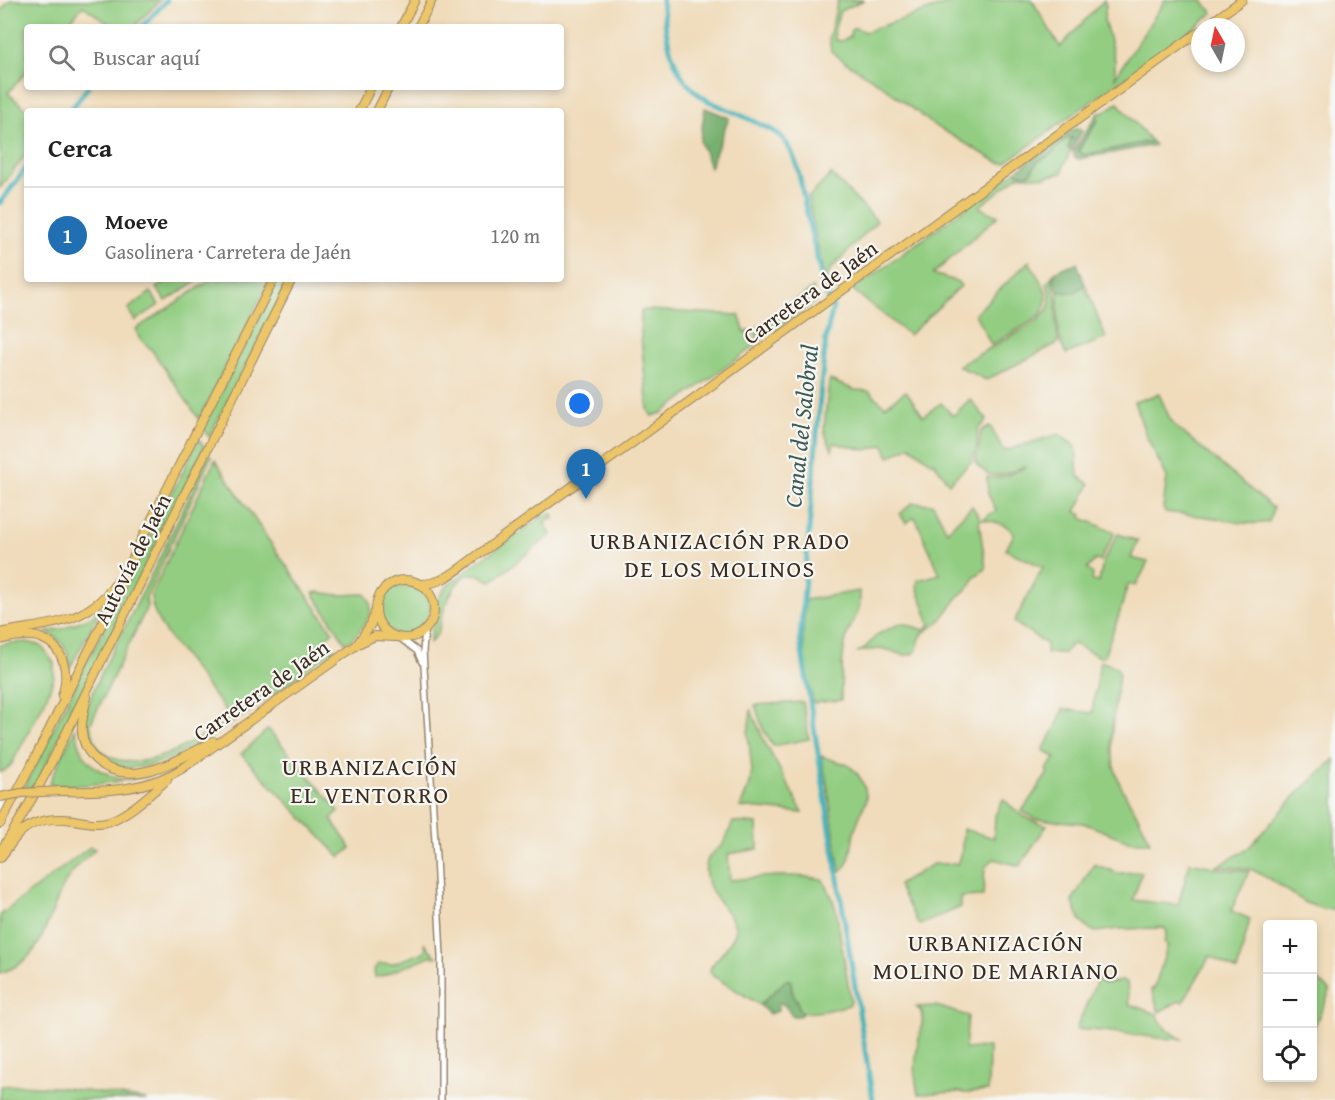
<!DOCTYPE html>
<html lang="es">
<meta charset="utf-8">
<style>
body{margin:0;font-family:"Gentium Book Plus",serif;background:#f2f2f2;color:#222}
.controls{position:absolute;right:18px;bottom:18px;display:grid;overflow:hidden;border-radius:6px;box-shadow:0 3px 9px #0003}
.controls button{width:54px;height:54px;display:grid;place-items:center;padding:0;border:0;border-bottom:2px solid #e0e0e0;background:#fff;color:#222;font:30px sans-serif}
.compass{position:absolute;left:1191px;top:18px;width:54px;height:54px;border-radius:50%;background:#fff;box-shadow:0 3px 9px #0003;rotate:351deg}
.you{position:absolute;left:580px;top:404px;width:21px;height:21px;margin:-15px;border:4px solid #fff;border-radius:50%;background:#1a73e8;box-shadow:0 0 0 9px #1a73e833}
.badge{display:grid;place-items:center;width:39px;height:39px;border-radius:50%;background:#1f6fb2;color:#fff;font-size:20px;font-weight:700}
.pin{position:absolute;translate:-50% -50px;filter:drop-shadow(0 2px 3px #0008)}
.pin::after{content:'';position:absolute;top:32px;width:21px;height:18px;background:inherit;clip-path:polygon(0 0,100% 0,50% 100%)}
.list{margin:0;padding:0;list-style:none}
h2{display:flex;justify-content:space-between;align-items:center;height:78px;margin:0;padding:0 24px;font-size:26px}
h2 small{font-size:20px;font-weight:400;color:#767676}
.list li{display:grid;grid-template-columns:39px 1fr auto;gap:18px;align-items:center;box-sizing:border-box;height:96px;padding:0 24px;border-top:2px solid #e0e0e0}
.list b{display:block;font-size:22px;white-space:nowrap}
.list p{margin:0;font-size:20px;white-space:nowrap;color:#767676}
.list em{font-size:20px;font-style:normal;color:#767676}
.icon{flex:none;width:33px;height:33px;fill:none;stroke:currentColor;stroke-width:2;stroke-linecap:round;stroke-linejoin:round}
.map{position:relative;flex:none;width:1335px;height:1100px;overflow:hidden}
.search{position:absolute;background:#fff;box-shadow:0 3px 9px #0003;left:24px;top:24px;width:540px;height:66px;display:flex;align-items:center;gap:15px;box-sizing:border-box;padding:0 21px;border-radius:6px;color:#767676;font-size:22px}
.panel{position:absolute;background:#fff;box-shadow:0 3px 9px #0003;left:24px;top:108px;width:540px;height:174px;border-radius:6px}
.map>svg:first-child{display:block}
.green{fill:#93cd82;stroke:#677c50;stroke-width:1.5}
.forest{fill:#76b070;stroke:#586d47;stroke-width:1.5}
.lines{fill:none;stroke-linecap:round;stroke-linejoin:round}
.canal{stroke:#42b2ba;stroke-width:5}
.minor-casing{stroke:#96836c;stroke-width:8}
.highway-casing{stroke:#96836c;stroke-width:10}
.minor{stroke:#fff;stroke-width:5}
.highway{stroke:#ecc669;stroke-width:8}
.highway-bridge-casing{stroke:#96836c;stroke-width:10;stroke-linecap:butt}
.highway-bridge{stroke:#ecc669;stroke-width:8}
.labels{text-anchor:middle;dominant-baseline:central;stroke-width:4.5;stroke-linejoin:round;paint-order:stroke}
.street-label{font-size:22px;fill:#3b2a1e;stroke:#f6f6f2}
.water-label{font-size:24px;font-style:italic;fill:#3d5a55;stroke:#f6f6f2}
.neighbourhood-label{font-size:24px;letter-spacing:1.5px;fill:#3b2a1e;stroke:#f6f6f2}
</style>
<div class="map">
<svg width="1335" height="1100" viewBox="0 0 1335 1100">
<rect width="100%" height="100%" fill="#f6f6f2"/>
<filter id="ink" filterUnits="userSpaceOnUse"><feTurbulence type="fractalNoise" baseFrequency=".0167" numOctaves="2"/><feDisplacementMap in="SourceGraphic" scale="12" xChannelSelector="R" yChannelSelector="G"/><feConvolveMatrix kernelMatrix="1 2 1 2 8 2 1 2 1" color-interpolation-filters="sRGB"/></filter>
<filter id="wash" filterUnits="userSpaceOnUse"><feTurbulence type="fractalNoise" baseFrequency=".008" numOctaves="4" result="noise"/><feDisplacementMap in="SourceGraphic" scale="24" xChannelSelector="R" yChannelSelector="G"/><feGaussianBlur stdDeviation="1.35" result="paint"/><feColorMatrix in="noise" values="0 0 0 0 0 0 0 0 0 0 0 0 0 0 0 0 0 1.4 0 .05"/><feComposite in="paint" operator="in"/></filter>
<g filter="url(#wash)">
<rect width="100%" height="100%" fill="#f0dcbb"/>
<!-- green -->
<g class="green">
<path d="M10,0h150l-26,27h-21l-30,-21 -18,21h-38v44l-19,22 20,18 -1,42 -27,35v-176z"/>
<path d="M838,0h26l-24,11c-3,9 -7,19 -5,29l6,1 9,-4 1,-7c5,-5 9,0 14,2l93,-32h74l28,47 44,-47 2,5 -2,14 11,41v18l50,-78h37l11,13 -35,27 -173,123h-5l-13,-7 -55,-32 -11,-9 -41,-31 -35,-22 -14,-11 -2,-13z"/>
<path d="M1118,103l33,38 -67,14 -6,-4 20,-31 -1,-5 2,-3 2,2z"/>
<path d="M1068,137l5,2 -3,6 -3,3 4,2 -7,15 -2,8 -17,4 -27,-1 -39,31 19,9 -65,58 25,8 3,4 -52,49 -56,-45 163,-119 3,3 14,-4 3,-7 17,-10 3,-5z"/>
<path d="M831,174l46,47 -48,50 -1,5 9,13 -7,5 -5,-12 -17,-84z"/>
<path d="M1029,261l16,28 2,9 -5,15 -9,8 -42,24 -16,-31z"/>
<path d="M1054,273l-2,7 4,18v21l2,24 -72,37 -28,-14 77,-43c14,-12 19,-20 12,-39z"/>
<path d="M170,279h30l-34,22 -10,-13z"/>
<path d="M212,279h58l-71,140 -48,-70 -12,-11 -3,-9z"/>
<path d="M279,279h10l-80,158 -6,-9z"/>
<path d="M1084,282l22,56 -40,16 -6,-13 -2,-18v-31h9l5,1 11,-7z"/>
<path d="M813,288l2,14 -56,39 -5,-11z"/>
<path d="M151,292l8,13 -24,16 -7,-12z"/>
<path d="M647,310l92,5 6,18 4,-3 6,16 -93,67 -10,3 -4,-6 -7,-73v-26z"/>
<path d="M830,380l25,10 14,1 16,15 21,-15 17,25 18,-13 12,13 17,-17 17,21 -9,9 -1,18 -3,9 -4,7 -21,20 -16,-22 -2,1 -21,-16 -21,11 -5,-12 -18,5 -32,-7 -2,7 -6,-14 -2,-8 5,-46z"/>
<path d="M1159,394l11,25 5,7 98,82 -4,14c-23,4 -39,-1 -61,-5 -14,-2 -29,-3 -43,-5l-2,-4 4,-31 -20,-39 -13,-36z"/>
<path d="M990,426l14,25 55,-17 17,13 2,29 12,8 -14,28 6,3v3l31,14 1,2 -14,27 -5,-1 -8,9 6,5 -1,7 7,1 4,-20 15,-28 20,7 -7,17 17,4 -12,24 -8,-2 -9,31 -15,41 -4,1 -26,-13 -3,1 -7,8h-18v-9l-32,-22 29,-55 -37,-17 8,-16c-7,-11 -20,-12 -31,-15l13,-9 -8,-16 -1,-17c14,3 26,-4 39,-10l-1,-1c-21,8 -34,18 -50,-4l4,-14 2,-16 1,-2z"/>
<path d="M199,439l5,8 -169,340 -11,1z"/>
<path d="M209,454l2,3 -65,141 1,9 -57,118c3,7 4,17 8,22 3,5 10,9 15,11 38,16 88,-22 119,-41 -13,-13 -23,-28 -35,-44 -16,-23 -45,-48 -46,-78l64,-135 59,88 59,84 -9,6 6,8 5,3c-44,32 -87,66 -134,93 -16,9 -32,19 -50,23 -16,4 -33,4 -48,-5 -12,-8 -19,-24 -18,-39 2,-28 32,-77 45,-104 28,-54 53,-108 79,-163z"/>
<path d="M912,503l21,1 14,27 25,-25 9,14 -2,2 7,47 -11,7 -4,9 -11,10 -22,28 -15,10 -3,5 -4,14c-15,8 -19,-2 -34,-3 -8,0 -17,2 -25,3l6,-2 15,-16 21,-10 3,-1 22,7 6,-5 -13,-39 1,-6 22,-6 -25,-57 -9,6 -6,-9z"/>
<path d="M553,514l1,4 -10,4 7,13 -58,45 -3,1c-6,-3 -11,-8 -18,-7 -18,1 -33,43 -33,58l-9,11v-7l8,-23v-13l3,-6 6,-8 32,-25 65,-46z"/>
<circle cx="405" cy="610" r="25"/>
<path d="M859,591c5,22 -9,30 -13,48 -4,16 -5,45 -5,61l-28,3 -8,-40 -2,-26 2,-37z"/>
<path d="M318,592l20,3 27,-1c16,17 -6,39 -19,50l-33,-51z"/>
<path d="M103,605l-33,63c-2,-19 -7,-28 -24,-36l16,-3 29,-12z"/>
<path d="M27,642l14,4 13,17v14l-9,24 -34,64 -7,6 -4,1v-127l10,-2z"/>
<path d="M1100,661l17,6 2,6c-4,37 -15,76 1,111 9,20 23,37 30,58h-19l-48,-19 -48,-4 -13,-8 26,-38 -2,-3 10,-12 -13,-8 13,-23 7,-18 29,4z"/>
<path d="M803,702l6,37 -36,7 -10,-17 -8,-24z"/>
<path d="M751,710l15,35 13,23 24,45 -63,-6 10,-23 2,-14 -4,-36z"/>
<path d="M75,728c5,21 8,33 28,44 5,2 12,6 18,7 9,1 20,-3 29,-4 -32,7 -67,13 -101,9z"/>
<path d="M268,729l71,82 -8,8 20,29 -11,9 -99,-103z"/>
<path d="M821,756c7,3 15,5 22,7 14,5 25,24 23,39 -1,3 -3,5 -4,8 -3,8 -6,15 -8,23 -3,13 -2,30 -14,39l-13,-88z"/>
<path d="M1335,759v150h-12l-17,-6 -33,-22 -22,-12 -34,-3 28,-15 6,-6 45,-50z"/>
<path d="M1003,799c15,14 24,22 44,26l-27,41 -26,-7 -9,8 -2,29 -23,1 1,10 -41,18 -2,-1 -20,-39 35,-21h24l5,-14 1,-21 31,9 1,-22z"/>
<path d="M733,822l24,2 1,25 -30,5 2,26c33,-3 59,-7 92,-1 7,10 11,19 14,31l15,92 -2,3 -25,6 -21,2 -4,-3 -1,-8 -6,-10 -1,-12h-4l-27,25 -47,-29 -3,-5 1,-4c7,-10 21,-23 24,-35 5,-17 -38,-39 -28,-71 3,-8 11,-11 16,-17 4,-6 7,-15 10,-22z"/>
<path d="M90,847l5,2c-12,11 -24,22 -31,36 -19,35 -19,75 -64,88v-58z"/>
<path d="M1190,862l32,7 27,2 -18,40 19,8 -13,52 -27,-15 -27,46 -4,-1 -20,11 -8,-23h3l14,-44 -4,-2 3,-12 -3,-3 -46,1 -22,3 -9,-4 -6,-7 -9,-20 22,-37 24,9 24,-1 -9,28 45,5z"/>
<path d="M424,943l13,14 -7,-1 -48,20 -7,1 -1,-7 4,-6h14l32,-12 2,-4z"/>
<path d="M1313,976l17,15 -17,39z"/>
<path d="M1098,978l6,6 17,-3 6,1 2,22 28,10c6,14 12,17 25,25h-15l-63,-8 -28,-2z"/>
<path d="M936,1006l32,10 -3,33 24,-2 -1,44 -23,2 -7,-1 -40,2c-4,-16 -3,-36 0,-52 2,-8 6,-20 4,-28 -1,-5 -3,-5 -6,-7z"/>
<path d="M22,1085l44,3 81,12h-147l1,-14z"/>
</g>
<!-- forest -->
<g class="forest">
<path d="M705,108l24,10 -19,49 -10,-26z"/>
<path d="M1097,115l1,5 -20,30 2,3 4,2 67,-14 4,4 -76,14 -4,-1 -2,-7z"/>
<path d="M1079,128l3,3 -11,19 -4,-2 3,-3 -1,-3 4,-4 -5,-1 -12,11 -3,5 -17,10 -5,10 -7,2 -2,-2 -3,1 -3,-3 56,-41z"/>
<path d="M1077,263l7,19 -1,5 -4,1 -4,5 -17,-1 -4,-10 1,-10 7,-4z"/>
<path d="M786,980h5l1,12 6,10 1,8 4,3 -4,3h-7c-5,-7 -5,-12 -14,-13v8l-9,3 -9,-9z"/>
</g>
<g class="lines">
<!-- canal -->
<g class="canal">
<path d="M662,0c4,38 9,79 45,100 14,7 28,12 42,19 11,6 28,11 35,21 15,19 17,46 22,69 6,27 12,54 18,81l9,17 -7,31 -5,47 -21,254 73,461"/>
<path d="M142,27l25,-27"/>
<path d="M70,111l18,-24"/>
<path d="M0,203l27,-36"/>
</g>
</g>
</g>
<g filter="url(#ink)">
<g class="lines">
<defs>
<g id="minor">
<path d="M426,628l-2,12 -1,11 13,206 5,99v144"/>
<path d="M400,638l17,13 5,11"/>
</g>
<g id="highway">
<path d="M401,27l14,-27"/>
<path d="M418,27l14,-27"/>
<path d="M1205,27l37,-27"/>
<path d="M359,111l12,-24"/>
<path d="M377,111l12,-24"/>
<circle cx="405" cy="609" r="29"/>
<path d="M419,584c23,1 38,-14 56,-27l725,-526"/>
<path d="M0,633c32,-7 68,-7 95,-28 10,-7 18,-18 26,-28"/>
<path d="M0,640c11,-3 26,-6 38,-3 26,8 32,35 24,59"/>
<path d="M358,643l13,-19 4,-12"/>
<path d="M87,697c-6,24 -11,45 10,64 34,29 84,-2 116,-20"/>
<path d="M62,791c44,1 86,0 124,-25l172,-122 17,-8 20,1"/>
<path d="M0,824l31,-58 87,-174 22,-50 134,-263"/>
<path d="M0,852c44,-67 76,-141 112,-212 60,-121 120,-241 180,-361"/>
<path d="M0,858c6,-7 11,-15 17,-22 14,-16 36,-19 56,-16 12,2 25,5 37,1 21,-8 40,-27 57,-41"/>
</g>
</defs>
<!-- minor casing -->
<use href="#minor" class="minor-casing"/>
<!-- highway casing -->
<use href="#highway" class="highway-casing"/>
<!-- minor -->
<use href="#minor" class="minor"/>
<!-- highway -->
<use href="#highway" class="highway"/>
<defs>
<path id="highway-bridge" d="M0,797l22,-4 40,-2"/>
</defs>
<!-- highway-bridge casing -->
<use href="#highway-bridge" class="highway-bridge-casing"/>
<!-- highway-bridge -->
<use href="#highway-bridge" class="highway-bridge"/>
</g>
</g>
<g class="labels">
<!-- street labels -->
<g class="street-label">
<text transform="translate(810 292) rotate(-36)">Carretera de Jaén</text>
<text transform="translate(132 559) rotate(-63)">Autovía de Jaén</text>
<text transform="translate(261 690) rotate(-35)">Carretera de Jaén</text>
</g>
<!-- water labels -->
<g class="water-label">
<text transform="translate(801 426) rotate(-84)">Canal del Salobral</text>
</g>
<!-- neighbourhood labels -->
<g class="neighbourhood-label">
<text x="720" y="540">URBANIZACIÓN PRADO<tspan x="720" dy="28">DE LOS MOLINOS</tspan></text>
<text x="370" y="766">URBANIZACIÓN<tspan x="370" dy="28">EL VENTORRO</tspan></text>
<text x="996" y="942">URBANIZACIÓN<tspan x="996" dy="28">MOLINO DE MARIANO</tspan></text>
</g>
</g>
</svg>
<div class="controls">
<button>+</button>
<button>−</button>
<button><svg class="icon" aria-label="locate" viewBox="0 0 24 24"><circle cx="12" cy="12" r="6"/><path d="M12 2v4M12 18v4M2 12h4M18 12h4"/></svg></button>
</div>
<svg class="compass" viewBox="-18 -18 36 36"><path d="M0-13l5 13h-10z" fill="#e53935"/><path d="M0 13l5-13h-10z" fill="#767676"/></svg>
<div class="you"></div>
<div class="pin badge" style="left:586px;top:499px">1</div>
<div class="search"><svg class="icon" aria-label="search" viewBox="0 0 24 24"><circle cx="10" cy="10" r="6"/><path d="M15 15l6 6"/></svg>Buscar aquí</div>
<section class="panel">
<h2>Cerca<small></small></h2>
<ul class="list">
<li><span class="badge">1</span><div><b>Moeve</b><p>Gasolinera · Carretera de Jaén</p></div><em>120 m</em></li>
</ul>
</section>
</div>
